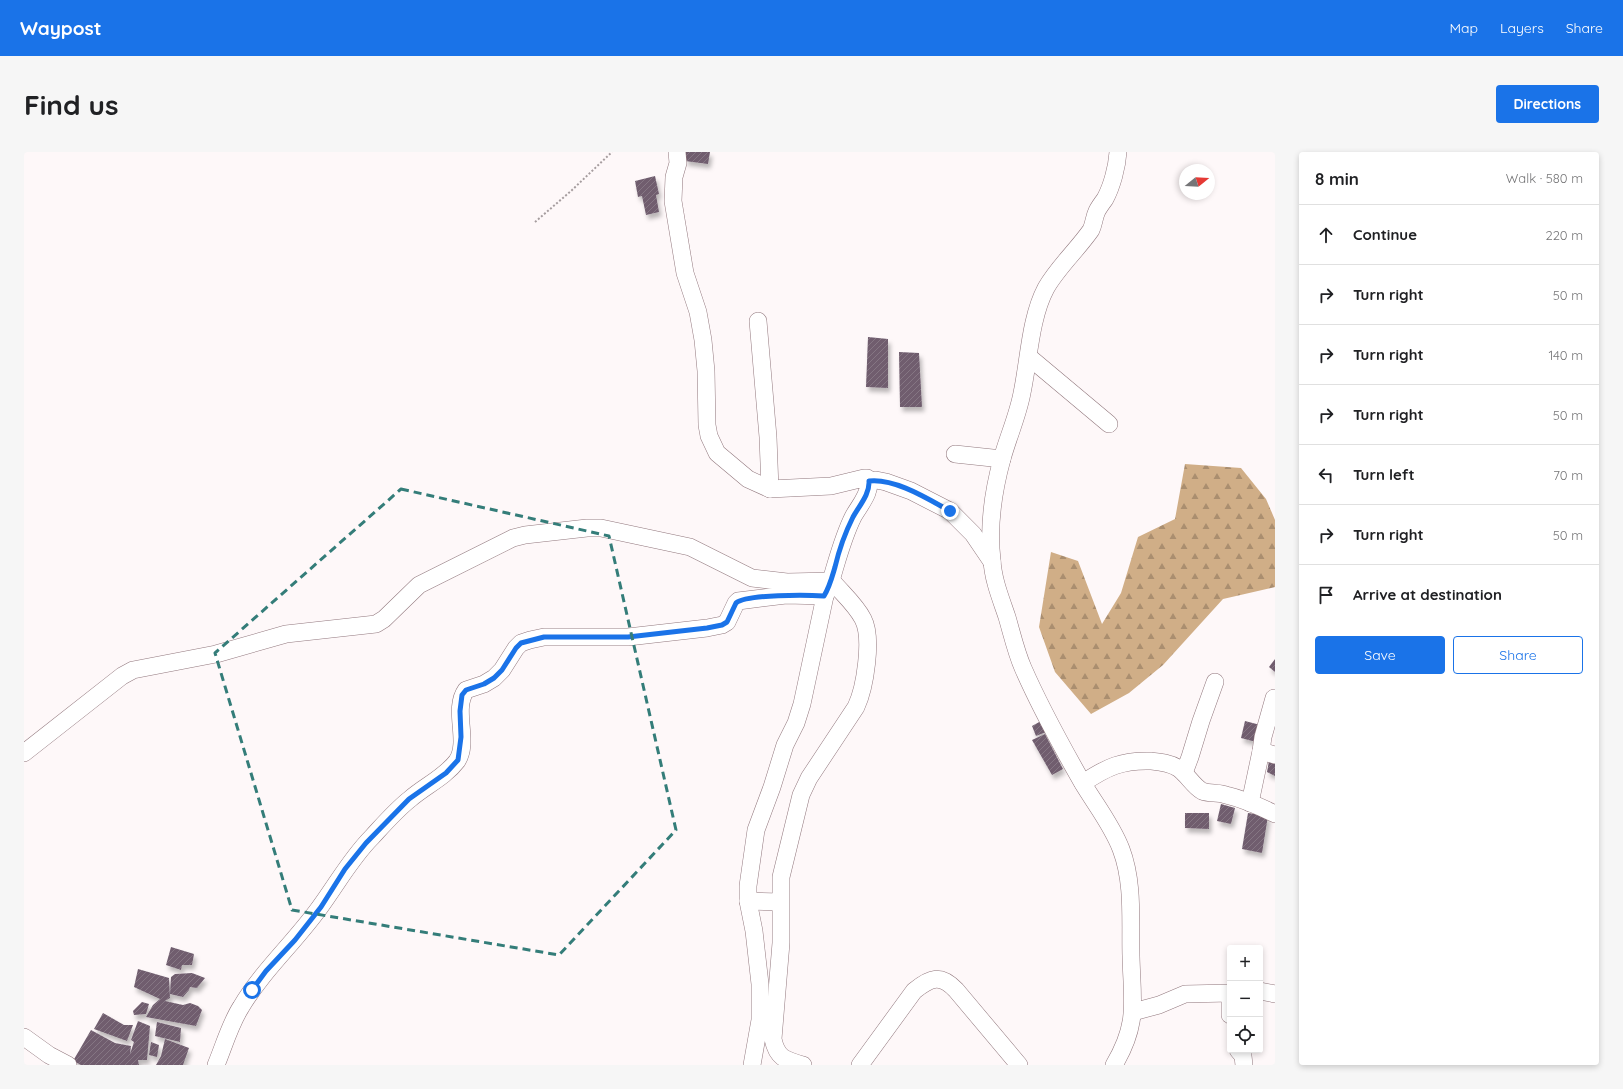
<!DOCTYPE html>
<meta charset="utf-8">
<style>
body{margin:0;font-family:Quicksand,sans-serif;background:#f6f6f6;color:#202124}
.controls{position:absolute;right:12px;bottom:12px;display:grid;overflow:hidden;border-radius:4px;box-shadow:0 2px 6px #0003}
.controls button{width:36px;height:36px;display:grid;place-items:center;padding:0;border:0;border-bottom:1px solid #e0e0e0;background:#fff;color:#202124;font:20px sans-serif}
.compass{position:absolute;left:1155px;top:12px;width:36px;height:36px;border-radius:50%;background:#fff;box-shadow:0 2px 6px #0003;rotate:72deg}
.stop{position:absolute;width:12px;height:12px;margin:-9px;border:3px solid #1a73e8;border-radius:50%;background:#fff}
.stop.end{background:#1a73e8;border-color:#fff;box-shadow:0 1px 4px #0008}
.list{margin:0;padding:0;list-style:none}
h2{display:flex;justify-content:space-between;align-items:center;height:52px;margin:0;padding:0 16px;font-size:17px}
h2 small{font-size:13px;font-weight:400;color:#757577}
.list li{display:grid;grid-template-columns:26px 1fr auto;gap:12px;align-items:center;box-sizing:border-box;height:60px;padding:0 16px;border-top:1px solid #e0e0e0}
.list b{display:block;font-size:15px;white-space:nowrap}
.list em{font-size:13px;font-style:normal;color:#757577}
.actions{display:flex;gap:8px;padding:12px 16px}
.actions a{flex:1;padding:9px 0;border:1px solid #1a73e8;border-radius:4px;text-align:center;font-size:14px;color:#1a73e8}
.actions .main{background:#1a73e8;color:#fff}
.icon{flex:none;width:22px;height:22px;fill:none;stroke:currentColor;stroke-width:2;stroke-linecap:round;stroke-linejoin:round}
.map{position:relative;flex:none;width:1251px;height:913px;overflow:hidden;border-radius:4px}
header{display:flex;align-items:center;gap:24px;box-sizing:border-box;height:56px;padding:0 20px;background:#1a73e8;color:#fff}
header strong{font-size:19px}
nav{display:flex;gap:22px;margin-inline-start:auto;font-size:14px}
.intro{display:flex;align-items:center;justify-content:space-between;box-sizing:border-box;height:96px;padding:0 24px}
h1{margin:0;font-size:28px}
.button{padding:10px 18px;border-radius:4px;background:#1a73e8;color:#fff;font-size:14px;font-weight:700}
main{display:flex;gap:24px;padding:0 24px}
aside{flex:1;background:#fff;border-radius:4px;box-shadow:0 2px 6px #0003}
.map>svg:first-child{display:block}
.forest{fill:url(#forest-firs)}
.building{fill:url(#building-hatch);filter:url(#shadow)}
.lines{fill:none;stroke-linecap:round;stroke-linejoin:round}
.minor-casing{stroke:#92787e;stroke-width:18}
.path{stroke:#a69d9f;stroke-width:2;stroke-dasharray:2 2;stroke-linecap:butt}
.minor{stroke:#fff;stroke-width:17}
.route{stroke:#1a73e8;stroke-width:5}
.marked{fill:none;stroke:#347d79;stroke-width:3;stroke-dasharray:8 5;stroke-linejoin:round}
</style>
<header>
<strong>Waypost</strong>
<nav><a>Map</a><a>Layers</a><a>Share</a></nav>
</header>
<div class="intro"><h1>Find us</h1><a class="button">Directions</a></div>
<main>
<div class="map">
<svg width="1251" height="913" viewBox="0 0 1251 913">
<defs>
<pattern id="forest-firs" width="22" height="20" patternUnits="userSpaceOnUse"><rect width="22" height="20" fill="#d0ae87"/><path d="M5 1l3.5 6h-7zM16 11l3.5 6h-7z" fill="#aa8e6f"/></pattern>
<pattern id="building-hatch" width="6" height="6" patternUnits="userSpaceOnUse"><rect width="6" height="6" fill="#6f5d6e"/><path d="M-1 1l2-2M0 6l6-6M5 7l2-2" fill="none" stroke="#857683"/></pattern>
<filter id="shadow"><feDropShadow dx="2.5" dy="4.5" stdDeviation="2" flood-color="#0004"/></filter>
</defs>
<rect width="100%" height="100%" fill="#fef8f9"/>
<!-- forest -->
<path class="forest" d="M1161,312l56,4 25,31 9,21v67l-52,12 -60,66 -34,28 -38,21 -36,-42 -16,-45 12,-75 27,9 24,63 19,-31 17,-56 37,-18z"/>
<!-- building -->
<g class="building">
<path d="M662,0h24l-2,12 -23,-3z"/>
<path d="M631,24l4,18 -3,1 3,17 -13,3 -4,-19 -4,1 -3,-16z"/>
<path d="M844,185l20,2v49l-22,-1z"/>
<path d="M875,200l20,1 3,54h-22z"/>
<path d="M1251,507v13l-6,-5z"/>
<path d="M1017,569l5,11 -10,4 -4,-10z"/>
<path d="M1221,569l19,5 -4,17 -19,-5z"/>
<path d="M1021,582l18,35 -11,6 -20,-35z"/>
<path d="M1245,609l6,1v14l-8,-4z"/>
<path d="M1197,652l14,4 -4,16 -14,-3z"/>
<path d="M1161,661h24v16l-24,-1z"/>
<path d="M1224,661l20,3 -6,37 -20,-4z"/>
<path d="M147,795l23,7 -2,11h-10l-1,5 -15,-5z"/>
<path d="M114,817l31,9 1,20 -5,3 18,4 7,-2 8,3 4,4 -6,16 -50,-9 7,-12 7,-6 -26,-12z"/>
<path d="M168,821l13,5 -8,10 -7,-1 -1,3 -6,7 -13,-3 1,-17 4,-3z"/>
<path d="M118,850l7,2 -3,10 -12,1 -1,-4z"/>
<path d="M79,861l21,12h9l-6,16 -33,-12z"/>
<path d="M114,869l12,5 -3,34h-9l1,5h-58l-8,-4 18,-31 24,13 16,3 -1,8 4,-12 -3,-2z"/>
<path d="M133,870l24,6 -1,14 -25,-6z"/>
<path d="M141,887l24,9 -6,17h-27l5,-9z"/>
<path d="M127,890l8,3 -2,12 -8,-2z"/>
</g>
<g class="lines">
<defs>
<g id="minor">
<path d="M734,169l10,116 2,52"/>
<path d="M1005,205l80,67"/>
<path d="M931,302l47,5"/>
<path d="M845,329l7,-1 10,2 25,9 39,20 23,23 19,28"/>
<path d="M1237,599l2,-14 11,-39"/>
<path d="M0,601l98,-77 11,-6 83,-16 70,-20 90,-10 8,-5 35,-34 94,-47 12,-3 62,-7h14l89,19 62,31 35,4 45,-1c10,12 24,24 31,38 10,19 2,69 -7,88l-47,71 -8,17 -20,82v66l-8,96c4,19 12,21 30,26"/>
<path d="M1160,621l6,-16 11,-36 14,-39"/>
<path d="M1059,631c24,-16 39,-23 68,-22 9,1 19,2 27,7 9,6 15,18 24,23 8,3 16,1 24,4 17,4 33,11 49,19"/>
<path d="M1226,651l11,-52 14,4"/>
<path d="M724,749l32,1"/>
<path d="M1236,839l15,3"/>
<path d="M1206,849v14"/>
<path d="M1109,860l26,-7 26,-11 45,-1"/>
<path d="M0,885l25,18 19,10"/>
<path d="M1214,898l5,6 1,9"/>
<path d="M192,913c8,-19 14,-41 25,-58 22,-37 54,-65 79,-100 17,-23 31,-49 52,-70 12,-13 24,-27 38,-38 15,-13 35,-22 47,-38 13,-20 -5,-51 9,-71l18,-6 10,-6 8,-8 14,-22 5,-5 9,-3 14,-3h84l79,-9 15,-3 5,-3 9,-19 2,-2 48,-6 39,1c5,-10 7,-19 10,-29 5,-17 10,-34 18,-50 5,-10 21,-27 14,-39h-3l-33,8 -61,3 -22,-10 -31,-26 -8,-17 -2,-11 -1,-54 -3,-31 -5,-28 -13,-39 -12,-72 1,-24 4,-14 -1,-11"/>
<path d="M728,913l8,-45v-36l-6,-53 -6,-30v-15l8,-56 16,-43 13,-42 11,-22 6,-19 23,-108"/>
<path d="M836,913l54,-74c17,-14 27,-17 42,-1l63,75"/>
<path d="M1090,913c25,-42 18,-63 17,-109 -1,-35 3,-73 -10,-107 -9,-24 -26,-45 -39,-67 -21,-37 -42,-75 -59,-114 -7,-16 -11,-34 -16,-51 -6,-18 -14,-37 -15,-57 -4,-34 1,-68 10,-101 6,-22 16,-44 20,-66 7,-33 8,-75 24,-105 12,-21 31,-38 45,-58 3,-6 3,-13 6,-19 2,-4 5,-8 8,-12 7,-13 12,-32 13,-47"/>
</g>
</defs>
<!-- minor casing -->
<use href="#minor" class="minor-casing"/>
<!-- path -->
<path class="path" d="M511,70l36,-31 41,-39"/>
<!-- minor -->
<use href="#minor" class="minor"/>
</g>
<g class="lines">
<!-- route -->
<path class="route" d="M228,838l14,-19 29,-31 26,-33 24,-38 21,-26 43,-44 37,-26 12,-13 3,-23 -1,-26 2,-16 4,-5 18,-6 10,-6 8,-8 14,-22 5,-5 23,-6h84l79,-9 15,-3 5,-3 9,-19c11,-9 72,-8 88,-7 6,-10 8,-19 11,-29 4,-17 10,-34 18,-50 6,-11 17,-23 16,-36 26,-3 59,18 81,30"/>
</g>
<!-- marked area -->
<path class="marked" d="M377,337l208,47 67,294 -117,125 -267,-45 -77,-257z"/>
</svg>
<div class="controls">
<button>+</button>
<button>−</button>
<button><svg class="icon" aria-label="locate" viewBox="0 0 24 24"><circle cx="12" cy="12" r="6"/><path d="M12 2v4M12 18v4M2 12h4M18 12h4"/></svg></button>
</div>
<svg class="compass" viewBox="-18 -18 36 36"><path d="M0-13l5 13h-10z" fill="#e53935"/><path d="M0 13l5-13h-10z" fill="#757577"/></svg>
<div class="stop" style="left:228px;top:838px"></div>
<div class="stop end" style="left:926px;top:359px"></div>
</div>
<aside>
<h2>8 min<small>Walk · 580 m</small></h2>
<ul class="list">
<li><svg class="icon" aria-label="ahead" viewBox="0 0 24 24"><path d="M12 20V5M6 11l6-6 6 6"/></svg><div><b>Continue</b></div><em>220 m</em></li>
<li><svg class="icon" aria-label="right" viewBox="0 0 24 24"><path d="M7 20v-9h11M14 6l5 5-5 5"/></svg><div><b>Turn right</b></div><em>50 m</em></li>
<li><svg class="icon" aria-label="right" viewBox="0 0 24 24"><path d="M7 20v-9h11M14 6l5 5-5 5"/></svg><div><b>Turn right</b></div><em>140 m</em></li>
<li><svg class="icon" aria-label="right" viewBox="0 0 24 24"><path d="M7 20v-9h11M14 6l5 5-5 5"/></svg><div><b>Turn right</b></div><em>50 m</em></li>
<li><svg class="icon" aria-label="left" viewBox="0 0 24 24"><path d="M17 20v-9H6M10 6l-5 5 5 5"/></svg><div><b>Turn left</b></div><em>70 m</em></li>
<li><svg class="icon" aria-label="right" viewBox="0 0 24 24"><path d="M7 20v-9h11M14 6l5 5-5 5"/></svg><div><b>Turn right</b></div><em>50 m</em></li>
<li><svg class="icon" aria-label="arrive" viewBox="0 0 24 24"><path d="M6 21V4h12l-3 4 3 4H6"/></svg><div><b>Arrive at destination</b></div></li>
</ul>
<div class="actions"><a class="main">Save</a><a>Share</a></div>
</aside>
</main>
